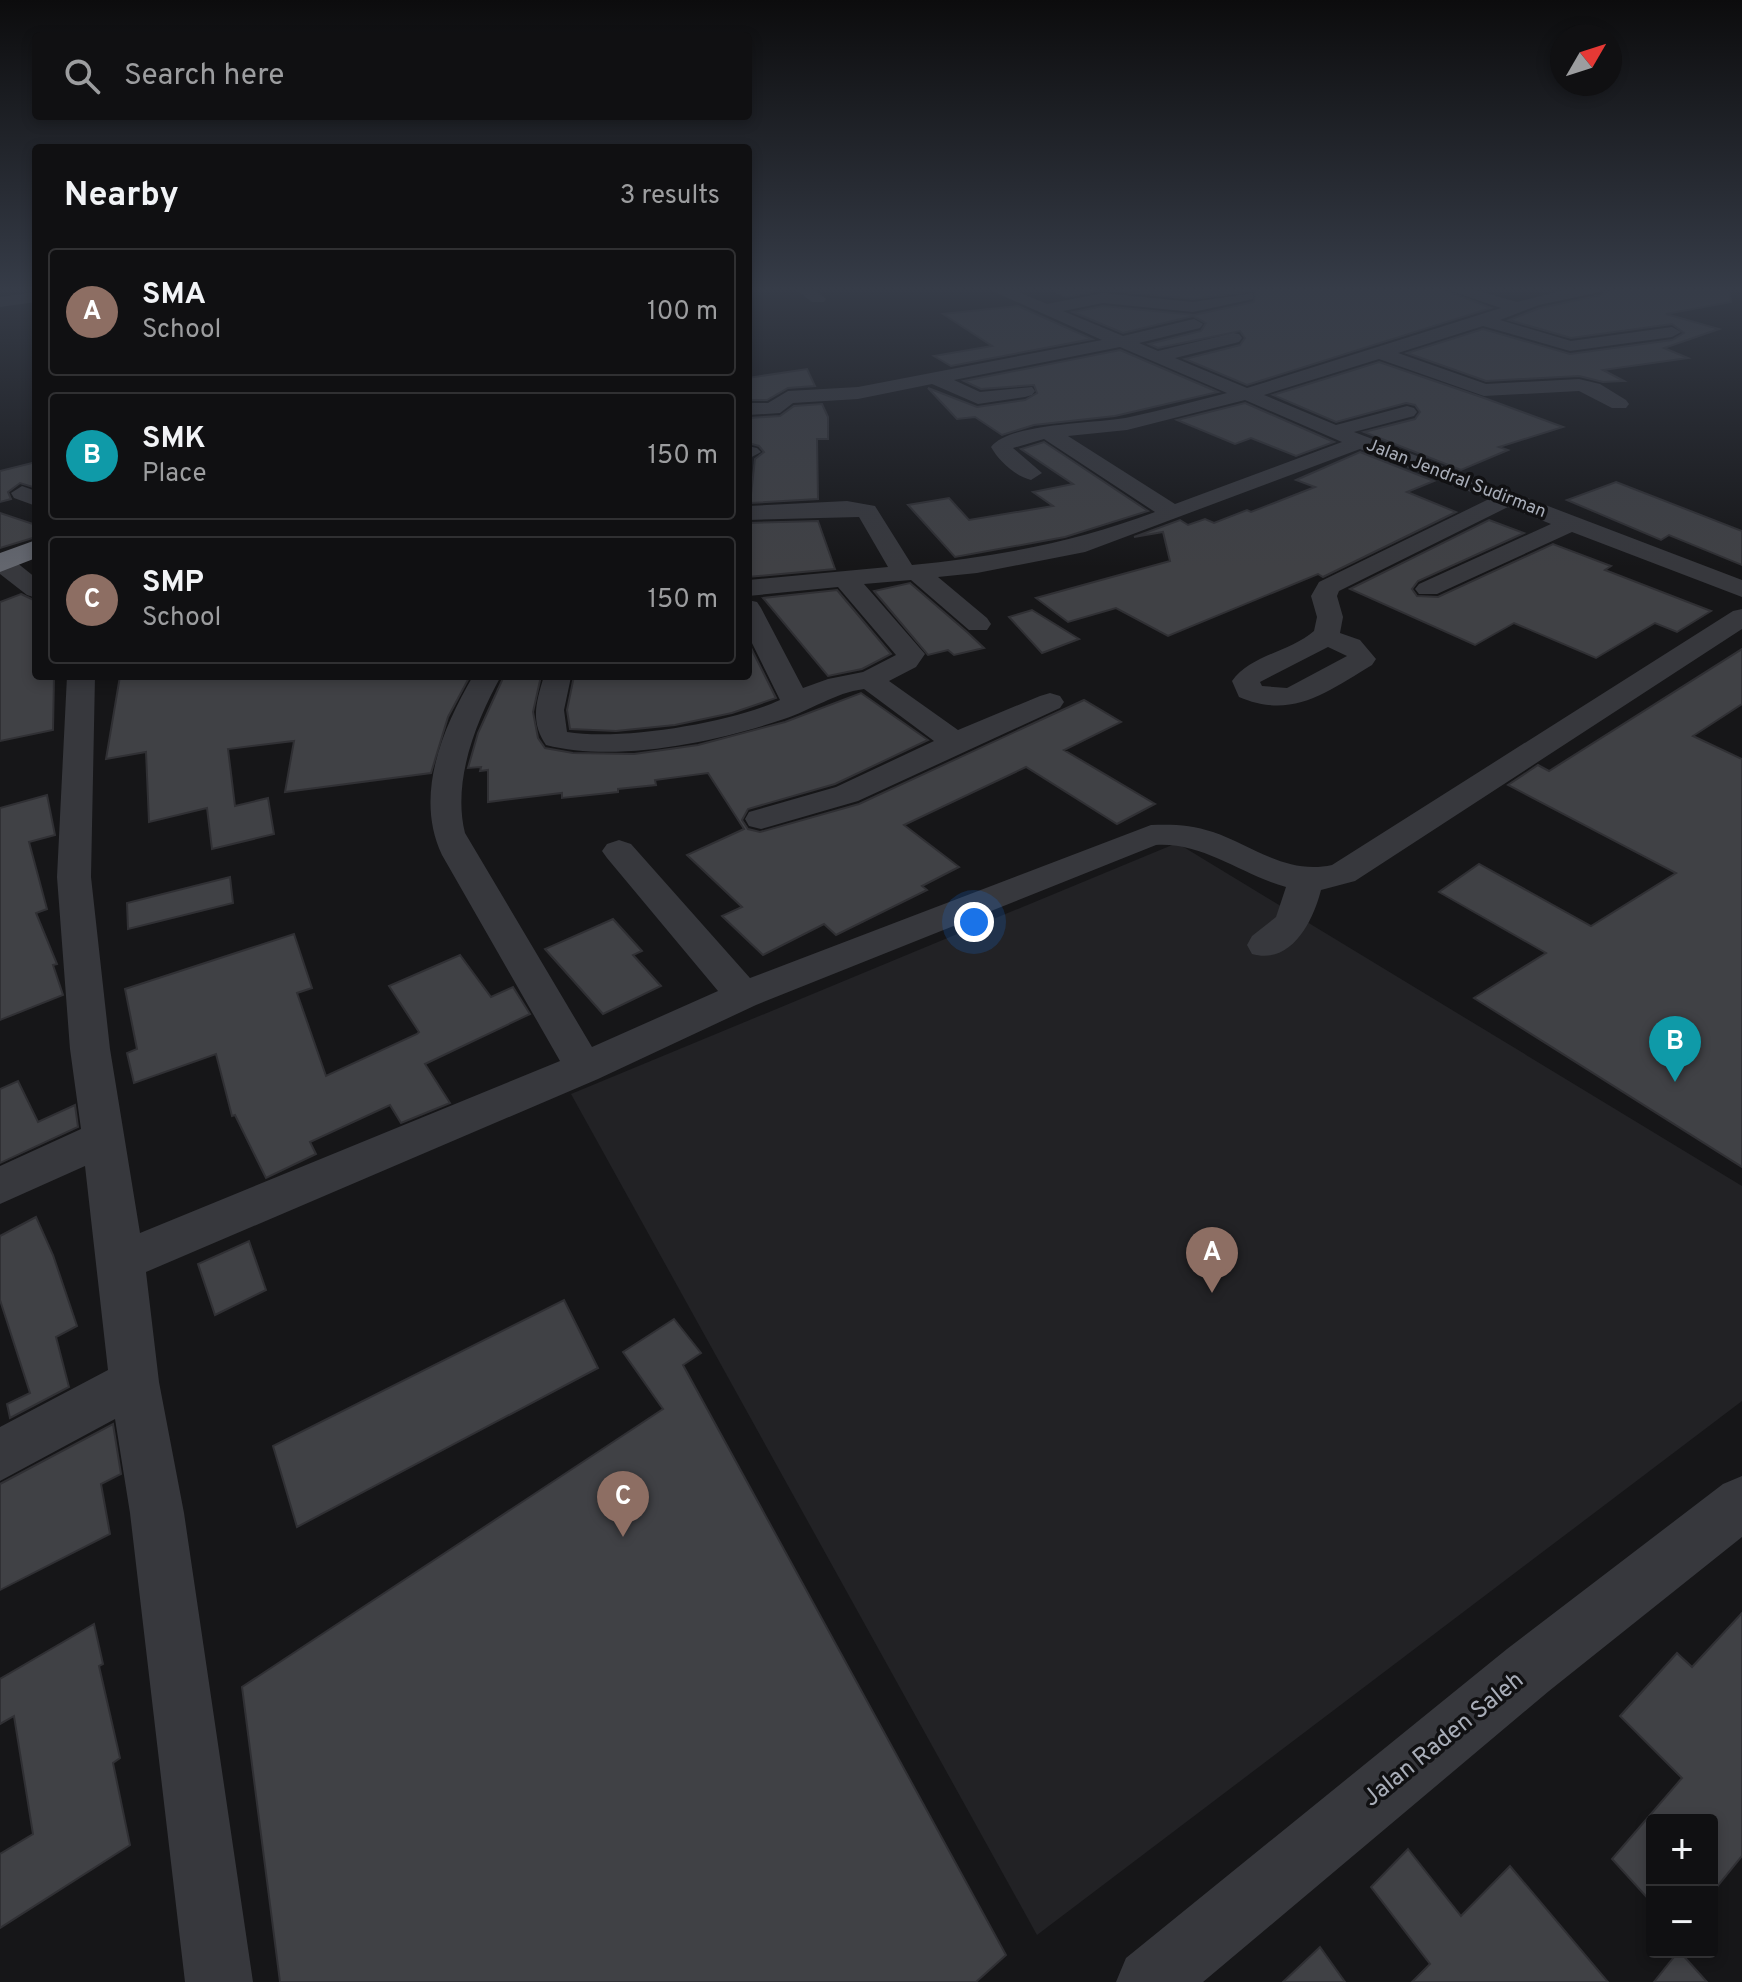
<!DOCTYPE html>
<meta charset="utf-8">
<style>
body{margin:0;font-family:Overpass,sans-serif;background:#1e1e20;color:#f1f3f6}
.controls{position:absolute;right:24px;bottom:24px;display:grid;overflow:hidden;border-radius:8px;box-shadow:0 4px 12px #0003}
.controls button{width:72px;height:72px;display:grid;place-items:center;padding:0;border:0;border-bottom:2px solid #303032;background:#101012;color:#f1f3f6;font:40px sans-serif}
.compass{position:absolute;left:1550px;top:24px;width:72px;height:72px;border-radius:50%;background:#101012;box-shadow:0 4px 12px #0003;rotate:51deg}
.you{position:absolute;left:974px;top:922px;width:28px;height:28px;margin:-20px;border:6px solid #fff;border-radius:50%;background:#1a73e8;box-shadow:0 0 0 12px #1a73e833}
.badge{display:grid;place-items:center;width:52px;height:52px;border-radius:50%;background:#1a73e8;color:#fff;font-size:26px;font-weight:700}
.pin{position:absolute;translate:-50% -66px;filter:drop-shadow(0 2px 4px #0008)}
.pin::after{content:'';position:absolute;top:42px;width:28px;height:24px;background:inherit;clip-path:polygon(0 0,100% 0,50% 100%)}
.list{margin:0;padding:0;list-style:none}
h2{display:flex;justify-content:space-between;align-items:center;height:104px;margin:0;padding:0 32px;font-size:34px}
h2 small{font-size:26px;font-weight:400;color:#9c9d9f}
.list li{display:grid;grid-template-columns:52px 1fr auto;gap:24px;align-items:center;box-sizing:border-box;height:128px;margin:0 16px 16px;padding:0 16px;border:2px solid #303032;border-radius:8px}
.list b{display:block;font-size:30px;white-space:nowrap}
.list p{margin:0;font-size:26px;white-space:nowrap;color:#9c9d9f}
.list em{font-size:26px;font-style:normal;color:#9c9d9f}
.icon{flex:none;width:44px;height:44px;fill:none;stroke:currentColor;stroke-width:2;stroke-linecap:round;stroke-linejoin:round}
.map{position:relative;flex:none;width:1742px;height:1982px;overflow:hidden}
.search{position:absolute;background:#101012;box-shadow:0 4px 12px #0003;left:32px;top:32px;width:720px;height:88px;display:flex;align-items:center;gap:20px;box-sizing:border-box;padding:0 28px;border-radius:8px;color:#9c9d9f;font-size:30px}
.panel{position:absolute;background:#101012;box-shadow:0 4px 12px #0003;left:32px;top:144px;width:720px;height:536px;border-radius:8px}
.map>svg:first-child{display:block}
.built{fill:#222225}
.building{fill:#404145;stroke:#303034;stroke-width:2}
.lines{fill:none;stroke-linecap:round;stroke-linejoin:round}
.minor{fill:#37383d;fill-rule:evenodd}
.highway{fill:#63666e;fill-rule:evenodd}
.labels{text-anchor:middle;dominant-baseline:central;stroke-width:7;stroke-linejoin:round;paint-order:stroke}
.far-street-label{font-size:18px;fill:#a8adb8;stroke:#111113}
.near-street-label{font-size:24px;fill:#a8adb8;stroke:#111113}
</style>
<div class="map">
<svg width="1742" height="1982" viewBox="0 0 1742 1982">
<rect width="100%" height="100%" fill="#161618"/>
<!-- built -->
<path class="built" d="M1177,843l565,343v215l-705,534 -466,-841z"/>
<!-- building -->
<g class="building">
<path d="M1049,289h393l49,19 -244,77 -62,-26 55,-14 5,-7 -5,-7 -82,17 -9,-4 52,-13 5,-8 -13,-7 -70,17 -50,-21 30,-6 91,9 60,-13 1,-11 -62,8 -90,-9 -37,7z"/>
<path d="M1611,289h118l2,13 -65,12 53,15 -55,19 24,10 -85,12 21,11 -21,1 -24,-6 -93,5 -79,-28 76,-24 87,25 102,-14 12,-7 -12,-9 -101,14 -62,-18 31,-12 61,-13z"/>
<path d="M1018,306l74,33 -141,27 -17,-10 58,-10 -49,-32z"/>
<path d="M1120,350l98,42 -103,24 -81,9 -32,10 -27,-18 -18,2 -29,-31 49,19 48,-7 12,-7 -3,-8 -53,4 -17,-8z"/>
<path d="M1379,362l108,37 76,28 -64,20 9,3 -47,20 -97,-38 51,-13 5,-7 -5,-7 -9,-2 -70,19 -63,-27z"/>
<path d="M807,369l8,17 -27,2 -21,12h-19v-22z"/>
<path d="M1245,403l89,39 -38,14 -45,-18 -16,6 -58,-24z"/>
<path d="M822,404l6,13v22h-11l1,60 -68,4 5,-44 9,-7 -5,-6 -11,-3v-25l32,-2 14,-10z"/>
<path d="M1044,442l104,69 -83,26 -110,20 -47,-52 41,-7 20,22 84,-14 -20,-14 40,-8 -52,-35z"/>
<path d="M1360,452l74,29 -27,11 49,20 -133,65 -5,-3 -150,62 -52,-28 -48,14 -32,-24 134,-37 -7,-29 -29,5 46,-17 8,5 17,-6 9,4 33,-13 4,2 64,-25 -19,-7z"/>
<path d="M36,462v26l-16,-5 -12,9 3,7 -11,3v-31z"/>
<path d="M1616,482l126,49v34l-73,-30 -8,5 -94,-40z"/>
<path d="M0,513l36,12v12l-36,11z"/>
<path d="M1489,520l35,13 -106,48 -6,8 5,7 21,1 115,-53 58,22 -6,4 106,41 -34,21 -22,-9 -59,35 -82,-35 -39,22 -125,-56z"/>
<path d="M818,521l17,48 -87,8v-54z"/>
<path d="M910,583l57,49 17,16 -30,7 -6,-5 -20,5 -54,-64z"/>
<path d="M837,590l54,64 -29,15 -34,7 -65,-78z"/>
<path d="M21,594l15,7v75h18l-1,54 -53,11v-139z"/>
<path d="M1032,610l47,29 -37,14 -33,-36z"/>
<path d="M748,642l28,56 -44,15 -57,12 -59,6 -46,-2 -3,-19 7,-34h174z"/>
<path d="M1742,649v55l-49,32 49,23v408l-268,-169 72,-45 -107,-61 40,-28 112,62 85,-53 -168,-88 30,-20 11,6z"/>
<path d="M120,676h350l-22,41 -17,56 -146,19 9,-51 -66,8 7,57 33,-8 6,36 -62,15 -5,-41 -58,14 -3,-70 -40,7z"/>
<path d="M504,676h37l-8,36 5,26 7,10 28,5 61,1 64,-9 87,-23 76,-29 67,47 -93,44 -87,25 -6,11 6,9 12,3 99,-28 225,-104 37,22 -57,28 91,54 -38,20 -91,-57 -122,58 55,42 -37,19 5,4 -91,45 -12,-11 -61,31 -41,-39 20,-9 -55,-52 57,-26 -36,-56 -53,7 1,5 -38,4v3l-56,6v-5l-74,9v-32l-8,1 1,-4 -13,1 10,-35z"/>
<path d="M47,795l8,40 -26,7 18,67 -11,4 21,51 -4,1 10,30 -63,25v-212z"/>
<path d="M230,877l3,26 -105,26 -1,-26z"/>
<path d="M613,919l29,32 -9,4 28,31 -58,28 -58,-65z"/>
<path d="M294,934l18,54 -15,5 29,83 91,-42 2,-2 -30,-46 71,-31 31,42 22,-10 17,27 -105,50 25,39 -49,20 -11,-18 -80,37 6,12 -50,24 -31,-63 -3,1 -16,-62 -82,29 -7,-30 10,-4 -12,-60z"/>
<path d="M18,1081l20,41 37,-17 3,22 -78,36v-74z"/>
<path d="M36,1217l17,38 24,71 -21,11 13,50 -59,31 -3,-14 23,-11 -30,-93v-64z"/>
<path d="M249,1241l17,49 -51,25 -17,-51z"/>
<path d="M564,1300l34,68 -301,159 -24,-81z"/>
<path d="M674,1319l27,34 -18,12 323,590 -30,27h-696l-38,-295 421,-278 -40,-57z"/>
<path d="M113,1424l8,50 -20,10 9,50 -110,56v-106z"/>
<path d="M1742,1613v243l-30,37v-73h-60v83l-40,-44 70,-81 -62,-62 57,-63 15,14z"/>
<path d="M94,1624l9,40 -4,2 21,92 -7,5 17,82 -130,83v-74l33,-20 -19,-118 -14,8v-45z"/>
<path d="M1408,1849l53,67 49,-50 98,116h-196l18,-18 -59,-77z"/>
<path d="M1320,1947l25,35h-62z"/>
<path d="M1678,1952h2l27,30h-53z"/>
</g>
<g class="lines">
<!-- minor -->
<g class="minor">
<path d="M795,289h19l12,10 -2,3h-12z"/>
<path d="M988,289h23l36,15 56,-11 90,9 60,-9v6l-60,13 -90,-9 -40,8 60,25 71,-17 9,5 -3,4 -61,15 19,8 75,-18 6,1 3,4 -3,4 -64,16 72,30 254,-80 -56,-19h27l45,13 51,-13h34l-2,3 -61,13 -39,15 71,21 101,-14 9,5 -9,5 -102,14 -87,-25 -85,27 88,31 93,-5 21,5 26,16 3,4 -3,4h-14l-33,-17 -95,5 -105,-37 -115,36 72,30 71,-19 7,2 3,4 -3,4 -60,16 388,148v17l-170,-65 -135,62h-18l-4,-5 4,-5 132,-60 -43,-17 -169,84 -2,5 6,21 -3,16 20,7 16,19 -4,6c-45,27 -80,55 -133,32l-7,-16c18,-26 58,-29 82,-50l3,-14 -6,-21 8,-14 170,-83 -129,-50 -275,103 -108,21 -39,4 49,41 4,6 -4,6h-18l-58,-50 -47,4 61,70 -9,13 -27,14 69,49 82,-34 10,-3 10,3 4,6 -4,6 -202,93 -97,28 -12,-3 -4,-7 4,-7 87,-25 98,-46 -70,-52c-30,4 -52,21 -80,30 -68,23 -168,44 -238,26 -16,-23 -10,-43 -2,-69l27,1 -7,33 3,22c54,9 163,-9 213,-32l-32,-65v-35l9,2 4,6 42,80 25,-9 35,-7 33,-17 -58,-68 -90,9v-16l140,-13 -29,-50 -111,3v-14l99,-5 28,5 37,59c84,-8 164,-23 243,-53l-111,-73 -31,9 29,25 -11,7c-16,-4 -32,-19 -40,-33 19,-25 108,-23 139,-30 32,-7 65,-16 97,-24l-107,-46 -166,33 26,12 52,-5 3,4 -3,4 -7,2 -47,7 -46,-20 -74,15 -65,4 -13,10 -32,2v-12h20l20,-12 70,-4 244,-47zM1245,400l97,42 -167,62 -107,-68 59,-6zM1328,647l19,9 -60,32 -25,-2 -2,-4z"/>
<path d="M36,292v10l-36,5v-10z"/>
<path d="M748,446l9,2 4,4 -13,7z"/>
<path d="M22,486l14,5v15l-22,-8 -3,-5z"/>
<path d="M0,556l11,2 25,20v20l-9,-3 -27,-21z"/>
<path d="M1742,609v20l-387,252 -34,9c-8,32 -30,75 -69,64l-5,-9 5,-9 24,-19 10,-30c-44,-12 -83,-45 -130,-42l-400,160 -158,74 -452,193 13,110 25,131 69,469h-68l-55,-469 -15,-94 -115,62v-54l108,-57 -23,-204 -85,38v-38l81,-37 -11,-80 -13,-172 10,-201h28l-4,201 19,172 30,184 420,-172 -118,-206c-28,-59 0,-126 31,-179h28c-25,45 -49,105 -36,157l127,214 126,-56 -111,-133 -5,-7 5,-7 12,-4 12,4 119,134 401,-153c22,-1 41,0 62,7 40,14 74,43 119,33l401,-254z"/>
<path d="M1742,1476v61l-193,154 -346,291h-87l10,-24 381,-309 216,-165z"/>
</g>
<!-- highway -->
<path class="highway" d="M36,540v18l-36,14v-19z"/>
</g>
<!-- sky -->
<linearGradient id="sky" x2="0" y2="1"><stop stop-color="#0c0c0d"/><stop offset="0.51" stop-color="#363c48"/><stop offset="1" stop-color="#363c48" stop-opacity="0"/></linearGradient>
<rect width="1742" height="567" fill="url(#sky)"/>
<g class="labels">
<!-- far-street labels -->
<g class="far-street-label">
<text transform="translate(1456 479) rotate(21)">Jalan Jendral Sudirman</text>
</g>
<!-- near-street labels -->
<g class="near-street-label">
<text transform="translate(1444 1740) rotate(-39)">Jalan Raden Saleh</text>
</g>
</g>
</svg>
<div class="controls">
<button>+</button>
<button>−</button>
</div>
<svg class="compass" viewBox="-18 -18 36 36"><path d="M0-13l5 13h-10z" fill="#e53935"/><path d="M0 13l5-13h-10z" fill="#9c9d9f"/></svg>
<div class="you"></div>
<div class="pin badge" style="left:1212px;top:1293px;background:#8d6e63">A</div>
<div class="pin badge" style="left:1675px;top:1082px;background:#0f9aa8">B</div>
<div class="pin badge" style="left:623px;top:1537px;background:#8d6e63">C</div>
<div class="search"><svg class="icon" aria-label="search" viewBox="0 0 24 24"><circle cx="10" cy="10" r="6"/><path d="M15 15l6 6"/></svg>Search here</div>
<section class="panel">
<h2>Nearby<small>3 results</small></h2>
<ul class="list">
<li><span class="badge" style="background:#8d6e63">A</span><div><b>SMA</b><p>School</p></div><em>100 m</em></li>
<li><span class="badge" style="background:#0f9aa8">B</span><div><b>SMK</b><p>Place</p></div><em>150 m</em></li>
<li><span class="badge" style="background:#8d6e63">C</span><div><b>SMP</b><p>School</p></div><em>150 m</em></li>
</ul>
</section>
</div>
